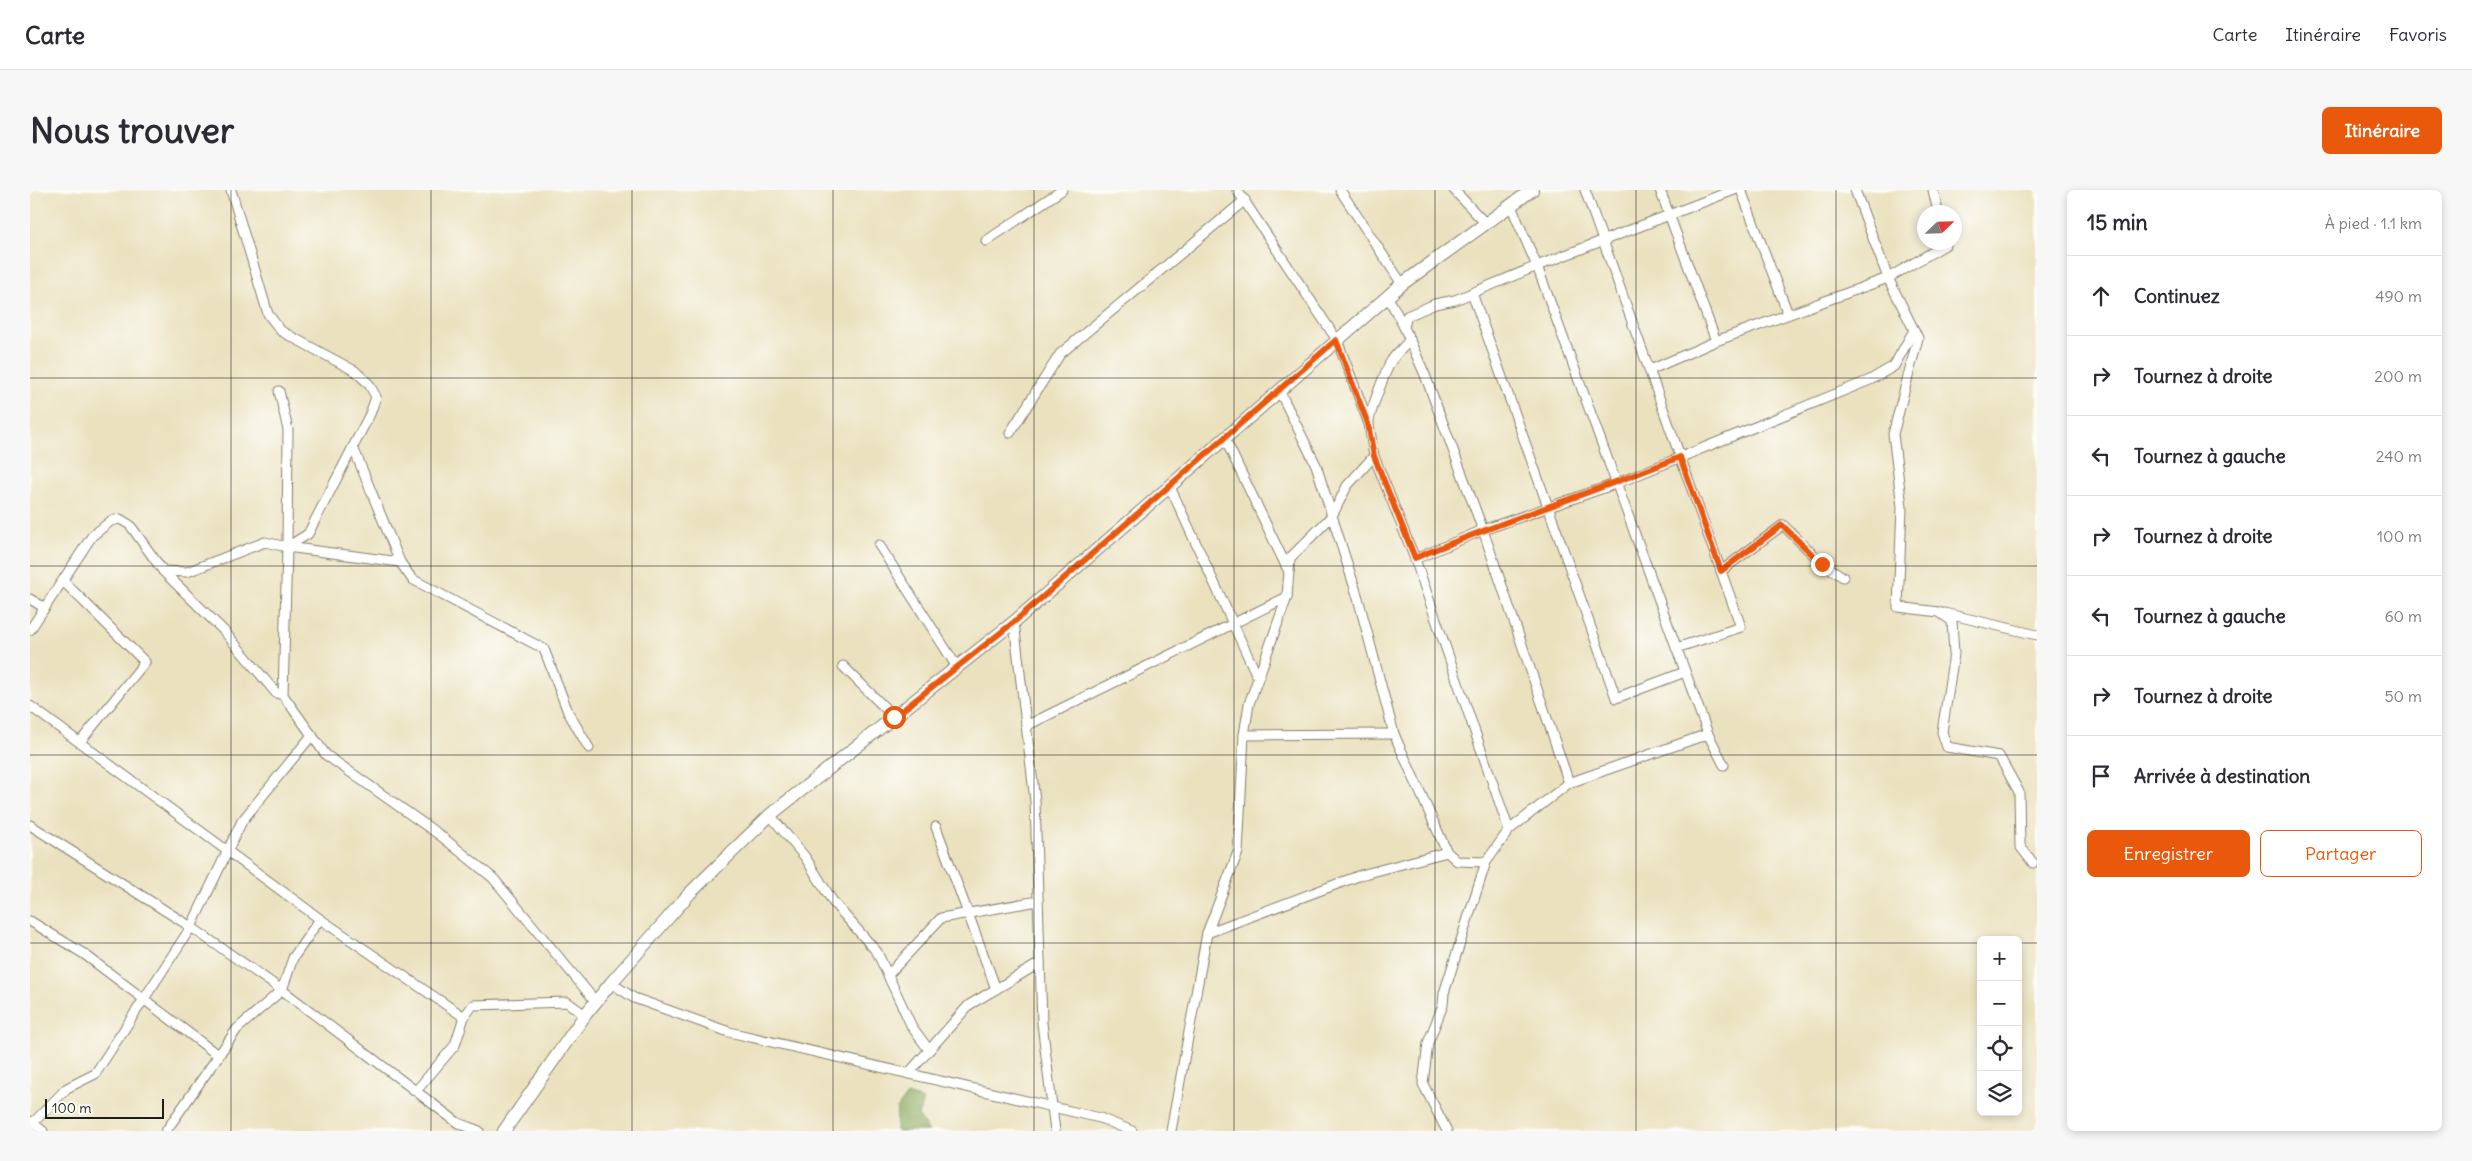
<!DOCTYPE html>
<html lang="fr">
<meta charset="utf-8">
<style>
body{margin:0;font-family:Delius,sans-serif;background:#f7f7f7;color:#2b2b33}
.controls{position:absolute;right:15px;bottom:15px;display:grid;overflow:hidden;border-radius:8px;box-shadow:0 2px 8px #0003}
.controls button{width:45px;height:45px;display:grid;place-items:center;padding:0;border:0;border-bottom:1px solid #e1e1e2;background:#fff;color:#2b2b33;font:25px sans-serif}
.compass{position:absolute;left:1887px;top:15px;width:45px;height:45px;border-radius:50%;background:#fff;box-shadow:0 2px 8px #0003;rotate:67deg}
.scale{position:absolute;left:15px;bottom:12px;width:119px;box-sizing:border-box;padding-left:5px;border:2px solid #1c1c1c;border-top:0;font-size:14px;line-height:18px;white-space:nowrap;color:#1c1c1c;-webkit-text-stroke:4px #fdfcf7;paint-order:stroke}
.stop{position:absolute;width:15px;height:15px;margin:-11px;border:4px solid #ea580c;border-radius:50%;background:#fff}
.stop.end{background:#ea580c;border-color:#fff;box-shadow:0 1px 5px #0008}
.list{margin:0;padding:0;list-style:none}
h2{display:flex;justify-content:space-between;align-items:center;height:65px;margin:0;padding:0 20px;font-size:21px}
h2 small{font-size:16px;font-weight:400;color:#7c7c81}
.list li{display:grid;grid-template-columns:32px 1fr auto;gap:15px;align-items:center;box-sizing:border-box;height:80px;padding:0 20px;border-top:1px solid #e1e1e2}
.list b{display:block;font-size:19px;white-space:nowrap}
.list em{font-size:16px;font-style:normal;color:#7c7c81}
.actions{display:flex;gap:10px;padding:15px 20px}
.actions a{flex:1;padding:11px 0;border:1px solid #ea580c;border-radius:8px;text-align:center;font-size:18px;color:#ea580c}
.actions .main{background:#ea580c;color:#fff}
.icon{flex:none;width:28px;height:28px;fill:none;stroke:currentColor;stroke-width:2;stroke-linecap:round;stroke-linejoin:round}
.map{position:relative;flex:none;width:2007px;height:941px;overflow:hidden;border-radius:8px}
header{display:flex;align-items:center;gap:30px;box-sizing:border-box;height:70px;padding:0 25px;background:#fff;border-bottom:1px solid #e1e1e2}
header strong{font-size:24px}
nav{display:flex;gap:28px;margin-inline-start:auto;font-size:18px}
.intro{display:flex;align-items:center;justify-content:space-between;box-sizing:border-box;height:120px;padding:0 30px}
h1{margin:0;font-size:35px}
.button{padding:12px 22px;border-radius:8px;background:#ea580c;color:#fff;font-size:18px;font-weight:700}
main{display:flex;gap:30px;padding:0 30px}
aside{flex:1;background:#fff;border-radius:8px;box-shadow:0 2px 8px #0003}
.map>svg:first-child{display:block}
.forest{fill:#8caa5e;stroke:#54633d}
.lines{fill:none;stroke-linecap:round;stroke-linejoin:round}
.street-casing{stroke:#837e6d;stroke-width:11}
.secondary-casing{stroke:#837e6d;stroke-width:14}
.street{stroke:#fff;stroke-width:9}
.secondary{stroke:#fff;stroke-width:12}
.route{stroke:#ea580c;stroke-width:6}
.grid{fill:none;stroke:#1c1c1c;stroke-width:1;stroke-opacity:0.55}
</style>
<header>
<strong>Carte</strong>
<nav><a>Carte</a><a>Itinéraire</a><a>Favoris</a></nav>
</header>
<div class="intro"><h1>Nous trouver</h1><a class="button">Itinéraire</a></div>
<main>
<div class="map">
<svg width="2007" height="941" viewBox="0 0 2007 941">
<rect width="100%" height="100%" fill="#fdfcf7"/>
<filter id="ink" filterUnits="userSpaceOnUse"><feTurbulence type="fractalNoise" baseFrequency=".02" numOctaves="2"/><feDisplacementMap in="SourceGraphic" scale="10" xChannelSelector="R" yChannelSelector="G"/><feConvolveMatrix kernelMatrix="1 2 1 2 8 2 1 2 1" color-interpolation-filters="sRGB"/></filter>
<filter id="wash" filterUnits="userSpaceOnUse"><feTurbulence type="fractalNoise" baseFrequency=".0096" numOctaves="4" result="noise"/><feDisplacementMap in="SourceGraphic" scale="20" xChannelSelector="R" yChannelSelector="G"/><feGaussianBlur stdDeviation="1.12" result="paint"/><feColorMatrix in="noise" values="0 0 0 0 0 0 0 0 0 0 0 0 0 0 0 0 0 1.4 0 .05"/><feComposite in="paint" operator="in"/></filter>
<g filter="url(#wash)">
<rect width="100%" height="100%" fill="#eae1be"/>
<!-- forest -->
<path class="forest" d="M877,905l16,5 -5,16 11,15h-33l1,-22z"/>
</g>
<g filter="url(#ink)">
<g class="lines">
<defs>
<g id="street">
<path d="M201,0l37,124 13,17 74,40 14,13 7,13 -6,17 -62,120 -21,13 -4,148 43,60 115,81 52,42 103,124"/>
<path d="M1207,0l100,150 32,84 5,32 41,103 94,271 -23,32 -42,131 -1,12 -15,38 -5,41 24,47"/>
<path d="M1310,0l62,94"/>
<path d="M1424,0l32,34"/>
<path d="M1555,0l156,437 -65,21"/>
<path d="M1630,0l56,151"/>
<path d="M1711,0l47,124"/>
<path d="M1825,0l33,88 30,60 -25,96 9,73 -4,100 41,5 13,9 2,33 -12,78 5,15 52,9 20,36 1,54 13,17"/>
<path d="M1903,0l5,22"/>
<path d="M1481,16l26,60 171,468 16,31"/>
<path d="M956,51l76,-51"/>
<path d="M1442,103l144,405 69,-26"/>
<path d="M1358,107l16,30 3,-11 28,-12 20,-4 82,-34 197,-76"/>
<path d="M1374,137l21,48 58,155 86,253"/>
<path d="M1620,180l66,-29 172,-63 57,-33 -1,-3"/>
<path d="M249,201l9,39 -1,117"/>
<path d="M1250,202l36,73 42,133 36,136 53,118 10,9 29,1"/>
<path d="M1339,232c0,-7 18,-56 23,-62 5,-8 13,-13 18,-21"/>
<path d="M980,243l50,-79 185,-154"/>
<path d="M1195,249l64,133"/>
<path d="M323,257l47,115 12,17 132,70 24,63 21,36"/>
<path d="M1140,297l88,191"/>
<path d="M849,355l78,122"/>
<path d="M1385,369l68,-29 132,-46 255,-104 24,-14 20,-36"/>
<path d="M133,381l24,1 78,-30 22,5 113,15"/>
<path d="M1691,381l62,-46 39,38 21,14"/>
<path d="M33,391l82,81 -65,80"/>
<path d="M0,409l15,9"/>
<path d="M1914,423l93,22"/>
<path d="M984,432l21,179 7,222 13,108"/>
<path d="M0,440l62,-94 19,-15 9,-2 10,6 33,46 61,60 52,62 7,2"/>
<path d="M813,476l51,51"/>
<path d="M0,516l290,213 144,98"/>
<path d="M996,536l261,-129"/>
<path d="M1214,545l150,-1"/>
<path d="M740,625l35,42 28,45 44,50 35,75 17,23"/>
<path d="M0,635l161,102 91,63 176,133 21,8"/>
<path d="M906,637l60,162"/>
<path d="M1479,640l60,-47 139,-49"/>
<path d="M0,731l54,33 135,102"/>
<path d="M1177,743l154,-58 86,-23"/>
<path d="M858,785l53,-57 97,-17"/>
<path d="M581,793l23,15 95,34 371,86 32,13"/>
<path d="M878,884l61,-69 71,-42"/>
<path d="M386,901l39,-46 9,-28 9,-12 94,-3 18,13"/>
<path d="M0,931l13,10"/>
<path d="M0,936l37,-38 28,-14 96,-147 51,-106 70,-86"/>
<path d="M136,941l71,-102 45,-39 11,-32 27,-39"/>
<path d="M1141,941l36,-198 31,-81 6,-117 5,-31 38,-107 3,-39 42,-42 15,-30 27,-30"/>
</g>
<path id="secondary" d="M474,941l81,-116 26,-32 79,-90 80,-78 244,-193 388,-338 130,-94"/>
</defs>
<!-- street casing -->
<use href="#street" class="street-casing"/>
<!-- secondary casing -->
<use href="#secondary" class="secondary-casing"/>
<!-- street -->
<use href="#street" class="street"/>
<!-- secondary -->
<use href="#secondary" class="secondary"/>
</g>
</g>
<g class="lines" filter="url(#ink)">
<!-- route -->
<path class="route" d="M864,527l120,-95 322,-282 32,84 6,32 41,102c87,-37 177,-65 265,-101l41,114 61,-46 40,39"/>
</g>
<!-- grid -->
<path class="grid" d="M201,0v941M401,0v941M602,0v941M803,0v941M1004,0v941M1204,0v941M1405,0v941M1606,0v941M1806,0v941M0,188h2007M0,376h2007M0,565h2007M0,753h1951M1988,753h19"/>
</svg>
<div class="controls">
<button>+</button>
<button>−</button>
<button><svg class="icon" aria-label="locate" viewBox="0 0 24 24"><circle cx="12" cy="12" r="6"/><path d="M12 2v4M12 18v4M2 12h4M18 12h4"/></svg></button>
<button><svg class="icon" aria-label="layers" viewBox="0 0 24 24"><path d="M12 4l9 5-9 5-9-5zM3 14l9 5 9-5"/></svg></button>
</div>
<svg class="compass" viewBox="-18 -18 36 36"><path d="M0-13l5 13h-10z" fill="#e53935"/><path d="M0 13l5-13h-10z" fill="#7c7c81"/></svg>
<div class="scale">100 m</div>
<div class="stop" style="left:864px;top:527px"></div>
<div class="stop end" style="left:1792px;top:374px"></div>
</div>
<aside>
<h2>15 min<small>À pied · 1.1 km</small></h2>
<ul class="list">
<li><svg class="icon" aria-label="ahead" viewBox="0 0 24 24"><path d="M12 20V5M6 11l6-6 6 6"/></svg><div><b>Continuez</b></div><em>490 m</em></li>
<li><svg class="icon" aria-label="right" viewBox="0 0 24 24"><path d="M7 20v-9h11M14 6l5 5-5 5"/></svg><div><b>Tournez à droite</b></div><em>200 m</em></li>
<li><svg class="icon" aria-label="left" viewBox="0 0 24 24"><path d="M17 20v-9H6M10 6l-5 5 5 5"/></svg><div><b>Tournez à gauche</b></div><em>240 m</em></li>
<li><svg class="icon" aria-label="right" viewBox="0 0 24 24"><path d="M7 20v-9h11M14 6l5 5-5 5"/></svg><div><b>Tournez à droite</b></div><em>100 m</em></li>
<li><svg class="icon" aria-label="left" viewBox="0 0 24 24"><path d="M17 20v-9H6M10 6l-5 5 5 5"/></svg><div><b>Tournez à gauche</b></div><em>60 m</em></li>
<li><svg class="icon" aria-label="right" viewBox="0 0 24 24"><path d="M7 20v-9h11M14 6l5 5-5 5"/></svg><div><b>Tournez à droite</b></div><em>50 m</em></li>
<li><svg class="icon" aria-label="arrive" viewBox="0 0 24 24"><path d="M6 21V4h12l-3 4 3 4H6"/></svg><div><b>Arrivée à destination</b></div></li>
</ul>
<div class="actions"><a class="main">Enregistrer</a><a>Partager</a></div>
</aside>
</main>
